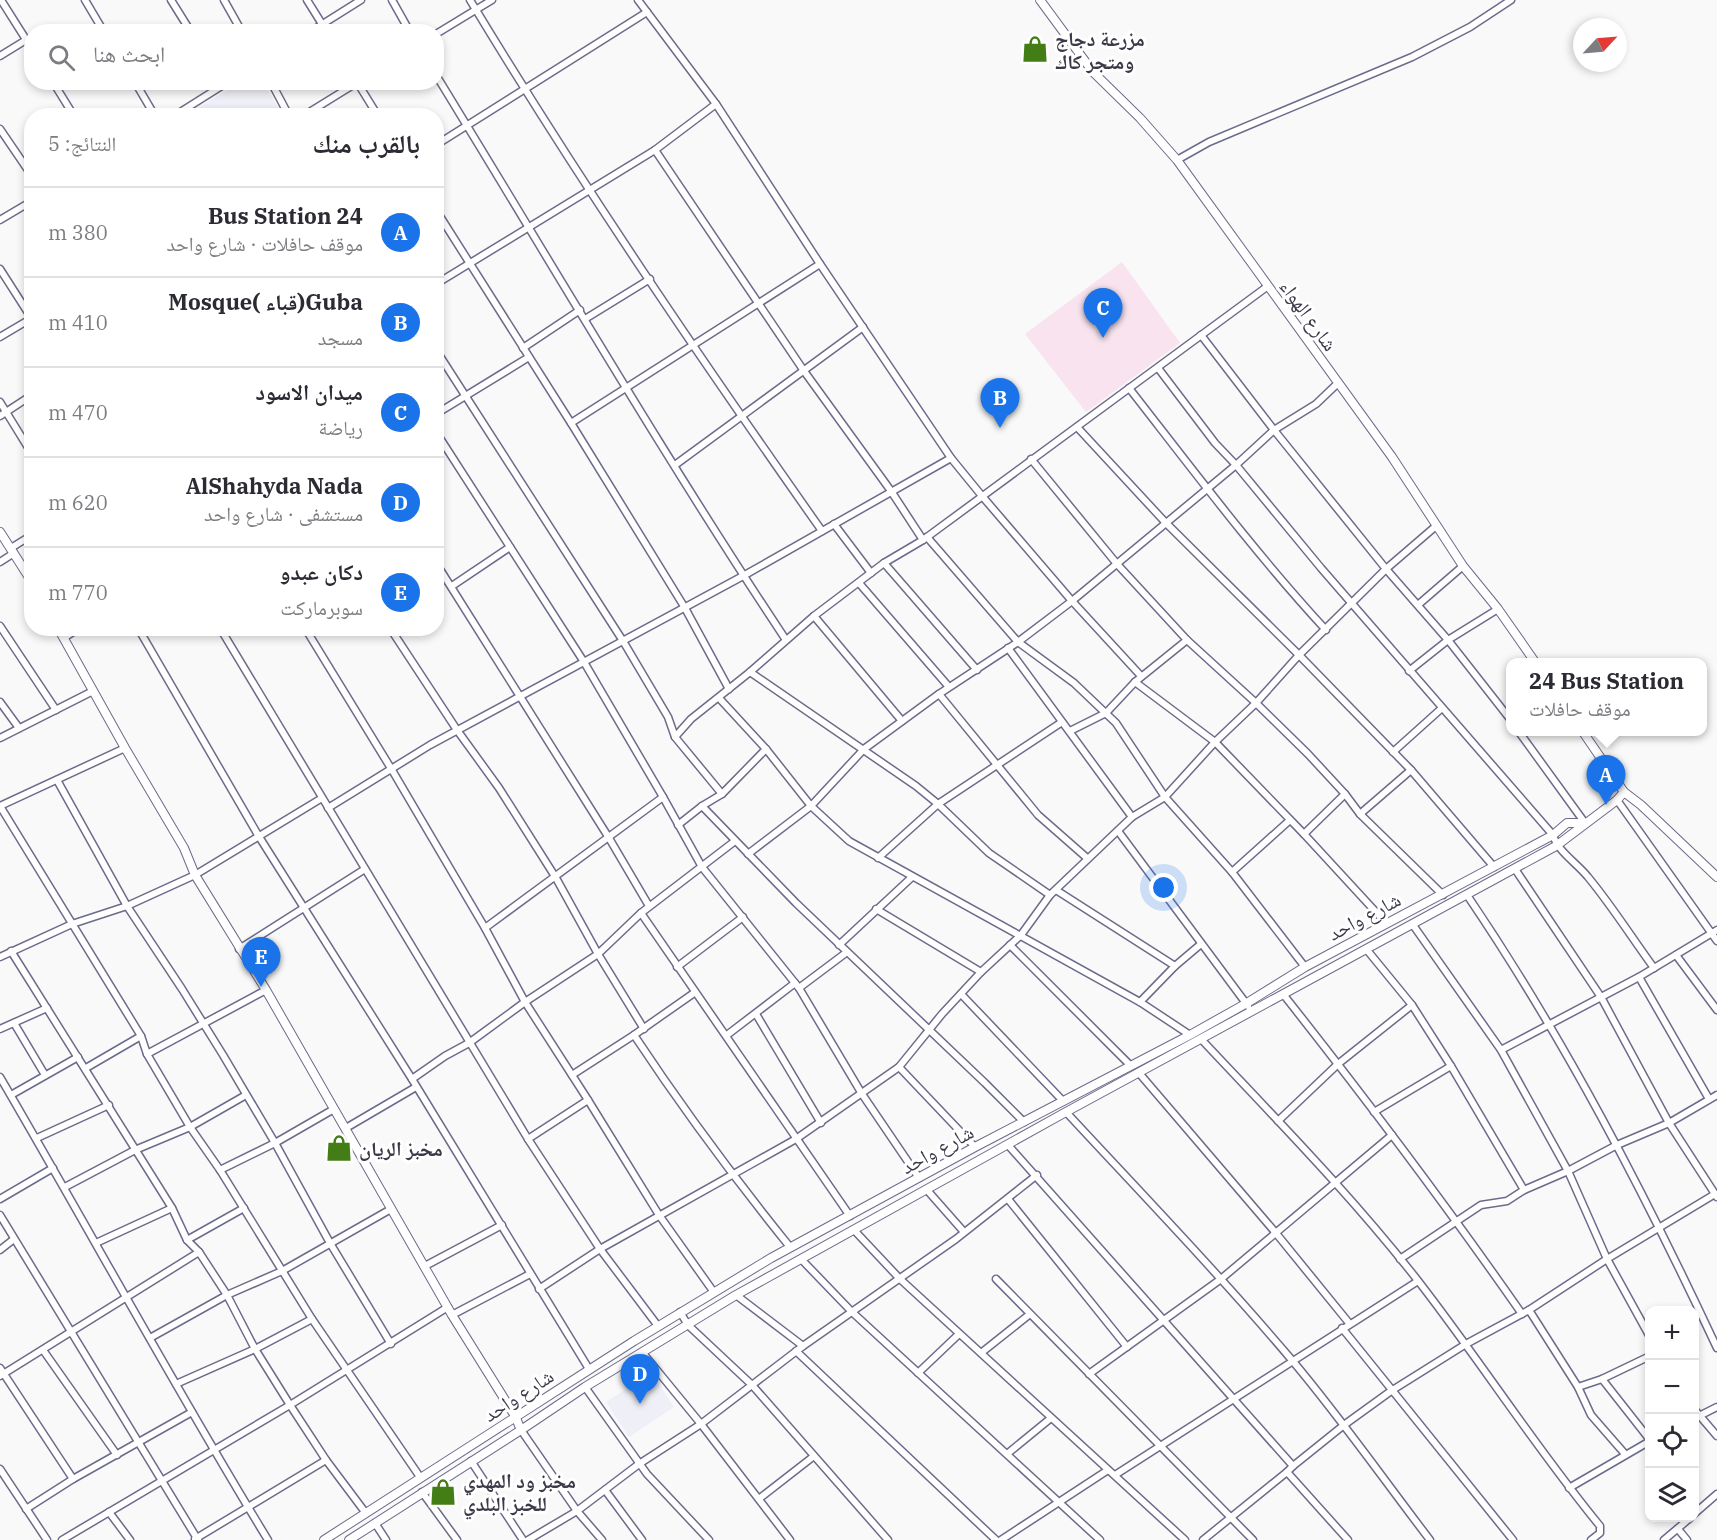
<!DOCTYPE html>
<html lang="ar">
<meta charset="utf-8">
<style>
body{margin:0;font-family:"IBM Plex Serif","Noto Naskh Arabic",serif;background:#f2f2f3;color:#2b2b33;direction:rtl}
.controls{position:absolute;right:18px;bottom:18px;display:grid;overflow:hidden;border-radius:12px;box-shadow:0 3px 9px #0003}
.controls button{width:54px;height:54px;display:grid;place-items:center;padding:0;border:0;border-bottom:2px solid #e1e1e2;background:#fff;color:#2b2b33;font:30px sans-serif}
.compass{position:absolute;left:1573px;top:18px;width:54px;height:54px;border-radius:50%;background:#fff;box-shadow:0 3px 9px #0003;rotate:64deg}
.you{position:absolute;left:1164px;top:888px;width:21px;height:21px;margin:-15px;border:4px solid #fff;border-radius:50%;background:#1a73e8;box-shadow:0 0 0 9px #1a73e833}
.badge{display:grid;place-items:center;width:39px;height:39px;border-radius:50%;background:#1a73e8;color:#fff;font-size:20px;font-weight:700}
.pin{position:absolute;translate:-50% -50px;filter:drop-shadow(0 2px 3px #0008)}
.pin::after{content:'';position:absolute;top:32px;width:21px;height:18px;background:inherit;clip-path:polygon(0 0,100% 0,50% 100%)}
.popup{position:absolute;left:1506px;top:658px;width:201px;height:78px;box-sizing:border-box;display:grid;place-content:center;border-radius:12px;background:#fff;filter:drop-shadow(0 2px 4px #0005);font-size:20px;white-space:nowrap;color:#7c7c81}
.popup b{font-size:22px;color:#2b2b33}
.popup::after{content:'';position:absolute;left:50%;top:100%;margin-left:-12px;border:12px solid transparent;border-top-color:#fff}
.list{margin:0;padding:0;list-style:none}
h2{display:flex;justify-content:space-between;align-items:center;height:78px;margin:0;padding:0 24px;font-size:26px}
h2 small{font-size:20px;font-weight:400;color:#7c7c81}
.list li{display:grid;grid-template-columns:39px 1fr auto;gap:18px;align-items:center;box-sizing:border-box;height:90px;padding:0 24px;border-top:2px solid #e1e1e2}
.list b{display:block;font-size:22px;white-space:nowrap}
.list p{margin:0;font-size:20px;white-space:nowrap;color:#7c7c81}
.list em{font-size:20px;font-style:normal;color:#7c7c81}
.icon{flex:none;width:33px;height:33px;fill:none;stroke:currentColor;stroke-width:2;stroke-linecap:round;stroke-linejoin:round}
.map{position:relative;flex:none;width:1717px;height:1540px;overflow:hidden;direction:ltr}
.search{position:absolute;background:#fff;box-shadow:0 3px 9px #0003;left:24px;top:24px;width:420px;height:66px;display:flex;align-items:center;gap:15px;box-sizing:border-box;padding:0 21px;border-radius:24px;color:#7c7c81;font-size:22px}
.panel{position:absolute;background:#fff;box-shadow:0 3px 9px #0003;left:24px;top:108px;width:420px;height:528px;border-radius:24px;direction:rtl}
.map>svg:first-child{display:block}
.built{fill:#efeff7}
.green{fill:#f8e3ee}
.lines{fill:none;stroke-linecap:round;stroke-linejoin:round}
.minor-casing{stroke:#6c6b8b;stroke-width:9}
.tertiary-casing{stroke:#6c6b8b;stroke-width:10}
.minor{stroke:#fff;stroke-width:6}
.tertiary{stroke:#fff;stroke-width:8}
.labels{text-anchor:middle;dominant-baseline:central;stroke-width:6;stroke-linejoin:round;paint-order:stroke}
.poi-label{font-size:20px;font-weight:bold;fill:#3b3a49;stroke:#fff;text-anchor:start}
.street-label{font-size:20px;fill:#3b3a49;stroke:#fff}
</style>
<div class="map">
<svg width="1717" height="1540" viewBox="0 0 1717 1540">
<rect width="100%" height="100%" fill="#f9f9f9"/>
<!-- built -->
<g class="built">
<path d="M241,82l22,1 20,32h-97z"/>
<path d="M639,1372l3,5 9,-5 23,35 -45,30 -23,-35 23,-15 -1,-2 4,-3 -2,-4z"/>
</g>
<!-- green -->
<path class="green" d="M1122,262l58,81 -94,69 -61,-78z"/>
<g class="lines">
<defs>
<g id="minor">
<path d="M1,0l31,49"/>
<path d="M85,0l19,32"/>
<path d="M171,0l20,32"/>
<path d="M224,0l18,32"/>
<path d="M307,0l20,32"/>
<path d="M392,0l18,32"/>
<path d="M470,0c110,182 230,358 352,531"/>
<path d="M638,0l78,104 104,160 131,194 31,38 90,105 69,75"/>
<path d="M310,32l51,-32"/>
<path d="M436,34l56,-34"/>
<path d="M0,56l26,-16"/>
<path d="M436,75c116,189 227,380 350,565"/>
<path d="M53,82l21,34"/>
<path d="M135,82l20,34"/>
<path d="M271,82l18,34"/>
<path d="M357,82l21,34"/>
<path d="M174,116l54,-34"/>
<path d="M303,116l55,-34"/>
<path d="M0,129l32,47"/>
<path d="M436,145l211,-133"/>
<path d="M655,150l149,221 87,120 32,49"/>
<path d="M1177,160l32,-18 203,-85 58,-30 41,-27"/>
<path d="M436,210l135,213 114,185 44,81"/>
<path d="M0,220l32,-19"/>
<path d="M0,269l32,50"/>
<path d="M436,284l219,-134 61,-46"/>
<path d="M585,319l65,-40"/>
<path d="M1201,335l73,95 112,139 62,71 62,79"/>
<path d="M0,337l32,-19"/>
<path d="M523,348l57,-38"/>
<path d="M436,350l187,291 45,76 7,20 47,57"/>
<path d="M1158,368l57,75 21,22 85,103 232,267c5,17 24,28 35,42 24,29 44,61 66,91"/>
<path d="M1129,388c64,82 126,165 197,242"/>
<path d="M0,402l32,52"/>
<path d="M436,414l93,-57"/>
<path d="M0,416l32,-21"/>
<path d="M571,423l249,-159"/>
<path d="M1077,427l88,95 134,133 112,115 83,97"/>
<path d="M436,432l148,230 79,135 39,70 97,121 63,106 57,84"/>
<path d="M1031,459l86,105 70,76 69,63 52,51 37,40 15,20 83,81"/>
<path d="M675,465l188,-138"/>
<path d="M834,524l37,49"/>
<path d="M927,537l91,105 56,41 42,40 49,74 67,75 73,95"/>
<path d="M11,548l21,-13"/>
<path d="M0,562l14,-9"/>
<path d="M436,563l173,275 40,68"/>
<path d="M884,563l93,107"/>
<path d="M859,583l90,104"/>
<path d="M452,586l58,-39"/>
<path d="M1419,604l44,-38"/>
<path d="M814,616l88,105"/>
<path d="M0,626l56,84"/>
<path d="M138,628l120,207 154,244 177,290"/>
<path d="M220,628l308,511 72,110 58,77"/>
<path d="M305,628l87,142 93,158 40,74 63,98 71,115 54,76"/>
<path d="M390,628l67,102 42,58 57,90 42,76 46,75"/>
<path d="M64,638l15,-10"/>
<path d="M1008,648l124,169"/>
<path d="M1409,671l39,-31 50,-31"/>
<path d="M750,672l166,114 22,18 51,49 61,42"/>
<path d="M1135,682l80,60 89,92 82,89"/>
<path d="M939,694l99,121 49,43"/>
<path d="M719,698l47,51 45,57 38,35 291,161 50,33"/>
<path d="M0,702l19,26"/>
<path d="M1070,731l36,-18 29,-31 52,-42"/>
<path d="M1519,732l66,91"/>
<path d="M675,737l16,-18 59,-47 64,-56 70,-53 39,-23 345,-254"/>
<path d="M0,738l93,-47"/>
<path d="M125,748l-125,58 141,230 6,18 43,73 30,43 92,149 108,158"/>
<path d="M1393,752l49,-44"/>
<path d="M57,780l70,126 55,83 41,66 52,88 55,100 61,101"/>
<path d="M1617,800l100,141"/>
<path d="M702,806l94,97 189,180 39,39"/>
<path d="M328,808l102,-63 313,-169 208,-118"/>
<path d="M1360,814l51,-44"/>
<path d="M678,825l24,-19 20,-12 44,-45"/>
<path d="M1118,831l130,175"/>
<path d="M1304,834l41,-40"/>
<path d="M748,854l63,-48 53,-57 75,-55 79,-52 54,-41 164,-136 38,-35 42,-26 22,-21"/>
<path d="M878,858l60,-54 124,-82"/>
<path d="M1515,869l86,128 68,126 48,74"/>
<path d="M1232,872l58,-52"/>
<path d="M1056,890l119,76"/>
<path d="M1467,895c97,143 177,297 250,453"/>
<path d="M876,909l105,63"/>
<path d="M641,913l209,303"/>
<path d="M1413,925l88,125 67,121 39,88 43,78"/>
<path d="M485,928l178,-131"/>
<path d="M839,945l73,-68"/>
<path d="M1010,945l120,120"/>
<path d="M239,949l126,-80"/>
<path d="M1367,950l45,55 39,61 73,124"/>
<path d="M11,951l161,257 15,32 12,12 28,43 28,54 35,56 36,55 39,52"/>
<path d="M1676,955l41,55"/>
<path d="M0,957l72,-33 55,-18 68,-31 127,-77"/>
<path d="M677,967l66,-50"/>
<path d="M1639,977l70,122"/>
<path d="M799,988l48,-36"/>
<path d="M961,994l102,107"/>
<path d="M1283,994c83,105 163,211 239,320"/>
<path d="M1140,1002l35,-36 26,-22"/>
<path d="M756,1014l65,109"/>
<path d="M14,1023l31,52"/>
<path d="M0,1029l47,-21"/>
<path d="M634,1035c49,74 101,144 156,212"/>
<path d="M727,1035l68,-52"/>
<path d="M1201,1039c74,79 151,157 218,243 62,80 117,166 181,244v7l-9,7"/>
<path d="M1501,1050l138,-73 78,-47"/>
<path d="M147,1054l119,-64"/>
<path d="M899,1067l76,80"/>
<path d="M86,1068l55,-32"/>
<path d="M1139,1073l136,159 74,91"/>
<path d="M572,1075l62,-40 60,-42"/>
<path d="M0,1077c90,154 175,311 268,463"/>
<path d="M412,1079l33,-23 24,-13 56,-41 73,-48 43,-41 94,-72"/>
<path d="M11,1095l67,-38"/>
<path d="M1066,1112c76,82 153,162 225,247 49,58 93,121 139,181"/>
<path d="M1374,1112l77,-46"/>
<path d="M1278,1121l60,-57 74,-59"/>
<path d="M346,1128l70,-41"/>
<path d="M37,1138l72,-33"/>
<path d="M528,1139l60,-39"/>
<path d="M1008,1145l285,321 -6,6 61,68"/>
<path d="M220,1170l55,-27 59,-34"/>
<path d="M65,1187l70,-37 55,-23 56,-32"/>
<path d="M927,1190l37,42"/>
<path d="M0,1199l53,-31"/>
<path d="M1008,1199l119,148"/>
<path d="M0,1215l198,325"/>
<path d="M854,1230l46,49 285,261"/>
<path d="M187,1240l57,-32"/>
<path d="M96,1243l76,-35"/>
<path d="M0,1250l14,-11"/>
<path d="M801,1259l51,53 248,228"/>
<path d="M1400,1259l81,-54 26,-4 17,-11 44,-19 49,-26 52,-22 48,-28"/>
<path d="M425,1266l77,-41"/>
<path d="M996,1279l257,261"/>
<path d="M539,1289l61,-40 196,-110 103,-72 43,-53 39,-42 40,-37 29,-40 82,-78 33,-20 50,-55 41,-39 43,-48 87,-86 50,-43"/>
<path d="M736,1295l67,51"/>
<path d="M1529,1310l49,77 13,28 34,39"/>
<path d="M680,1312l8,13 64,60 136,155"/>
<path d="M452,1315l78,-41"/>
<path d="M1342,1328l171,212"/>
<path d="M150,1338l77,-43 55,-24 109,-62"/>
<path d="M43,1350l74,105"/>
<path d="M796,1351l200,189"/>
<path d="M642,1352l59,72 89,116"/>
<path d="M981,1353l49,-39"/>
<path d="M0,1368l73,111"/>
<path d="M918,1373l41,-39"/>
<path d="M1089,1374l132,-95 171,-144"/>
<path d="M0,1376l199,-124"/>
<path d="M1602,1379l48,61"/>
<path d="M176,1384l79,-35 57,-30"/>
<path d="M585,1387l62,87 62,66"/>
<path d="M1578,1387l24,-8 48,-23"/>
<path d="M1694,1409l23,27"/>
<path d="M1701,1415l16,-8"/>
<path d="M521,1430l56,81 25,29"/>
<path d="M1007,1454l44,-36"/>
<path d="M471,1461l52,79"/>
<path d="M1293,1466l51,-41 47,-34 75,-47 63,-34 78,-51 108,-65"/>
<path d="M0,1469l47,71"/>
<path d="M1115,1475l303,-194"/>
<path d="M1569,1488l81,-47"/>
<path d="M605,1490l37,50"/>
<path d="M422,1492l35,48"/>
<path d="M760,1498l54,-42"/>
<path d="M26,1509l47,-30 119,-67"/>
<path d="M109,1512l21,28"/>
<path d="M1694,1514l23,-20"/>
<path d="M375,1523l11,17"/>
<path d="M1678,1529l9,11"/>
<path d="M195,1539l131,-79"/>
<path d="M62,1540l228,-135 158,-98"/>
<path d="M528,1540l49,-29 62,-47 62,-40 102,-78 153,-107 81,-64"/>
<path d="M1001,1540l107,-70"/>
<path d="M1203,1540l84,-68"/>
<path d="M1664,1540l26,-22"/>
</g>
<g id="tertiary">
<path d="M1040,0l53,72 47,46 37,42 215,297 71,109 35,43 37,53"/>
<path d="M0,532l32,50"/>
<path d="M58,628l67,120 59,100 11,27 71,115 186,325 63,101 6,14"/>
<path d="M1583,732l41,60 17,13 76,72"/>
<path d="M324,1540l310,-199 137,-83 204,-111 215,-112 57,-32 58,-36 248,-132 14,-12h17"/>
<path d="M349,1540l172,-110 64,-43 151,-92 330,-183 490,-266 61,-46 7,-8"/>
</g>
</defs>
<!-- minor casing -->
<use href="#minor" class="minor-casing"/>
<!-- tertiary casing -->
<use href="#tertiary" class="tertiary-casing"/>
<!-- minor -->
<use href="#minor" class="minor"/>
<!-- tertiary -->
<use href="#tertiary" class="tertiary"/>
</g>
<!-- icons -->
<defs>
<symbol id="shop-bare" viewBox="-9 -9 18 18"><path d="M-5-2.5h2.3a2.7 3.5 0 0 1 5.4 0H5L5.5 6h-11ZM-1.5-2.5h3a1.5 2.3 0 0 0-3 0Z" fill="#437d16" stroke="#fff" stroke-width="2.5" paint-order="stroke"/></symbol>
</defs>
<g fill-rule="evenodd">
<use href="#shop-bare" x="1016" y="30" width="38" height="38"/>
<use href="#shop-bare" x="320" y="1129" width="38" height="38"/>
<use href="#shop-bare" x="424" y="1473" width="38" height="38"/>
</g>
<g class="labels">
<!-- poi labels -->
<g class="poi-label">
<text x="1055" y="38">مزرعة دجاج<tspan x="1055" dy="23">ومتجر كاك</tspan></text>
<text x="359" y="1148">مخبز الريان</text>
<text x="463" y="1480">مخبز ود المهدي<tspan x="463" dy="23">للخبز البلدي</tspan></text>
</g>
<!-- street labels -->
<g class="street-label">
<text transform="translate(1309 315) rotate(54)">شارع الهواء</text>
<text transform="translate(1364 916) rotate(-28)">شارع واحد</text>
<text transform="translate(937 1149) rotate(-29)">شارع واحد</text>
<text transform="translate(518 1395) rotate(-33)">شارع واحد</text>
</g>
</g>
</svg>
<div class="controls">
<button>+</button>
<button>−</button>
<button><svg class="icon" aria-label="locate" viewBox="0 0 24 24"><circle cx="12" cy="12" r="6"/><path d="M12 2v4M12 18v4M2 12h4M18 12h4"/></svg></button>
<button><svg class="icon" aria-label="layers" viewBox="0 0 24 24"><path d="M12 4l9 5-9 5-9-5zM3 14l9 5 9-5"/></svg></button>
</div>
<svg class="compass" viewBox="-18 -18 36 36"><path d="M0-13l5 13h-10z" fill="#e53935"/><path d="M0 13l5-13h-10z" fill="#7c7c81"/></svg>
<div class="you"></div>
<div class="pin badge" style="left:1606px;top:805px">A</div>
<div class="popup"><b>24 Bus Station</b>موقف حافلات</div>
<div class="pin badge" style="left:1000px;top:428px">B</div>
<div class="pin badge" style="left:1103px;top:338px">C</div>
<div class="pin badge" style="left:640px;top:1404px">D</div>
<div class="pin badge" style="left:261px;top:987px">E</div>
<div class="search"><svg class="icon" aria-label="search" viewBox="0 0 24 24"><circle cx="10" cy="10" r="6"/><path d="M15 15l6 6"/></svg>ابحث هنا</div>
<section class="panel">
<h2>بالقرب منك<small>النتائج: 5</small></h2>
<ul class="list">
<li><span class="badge">A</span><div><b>24 Bus Station</b><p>موقف حافلات · شارع واحد</p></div><em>380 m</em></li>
<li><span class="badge">B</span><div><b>Guba(قباء )Mosque</b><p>مسجد</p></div><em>410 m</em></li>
<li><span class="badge">C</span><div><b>ميدان الاسود</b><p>رياضة</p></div><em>470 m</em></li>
<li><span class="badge">D</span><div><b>AlShahyda Nada</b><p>مستشفى · شارع واحد</p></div><em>620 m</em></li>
<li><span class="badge">E</span><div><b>دكان عبدو</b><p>سوبرماركت</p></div><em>770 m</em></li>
</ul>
</section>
</div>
